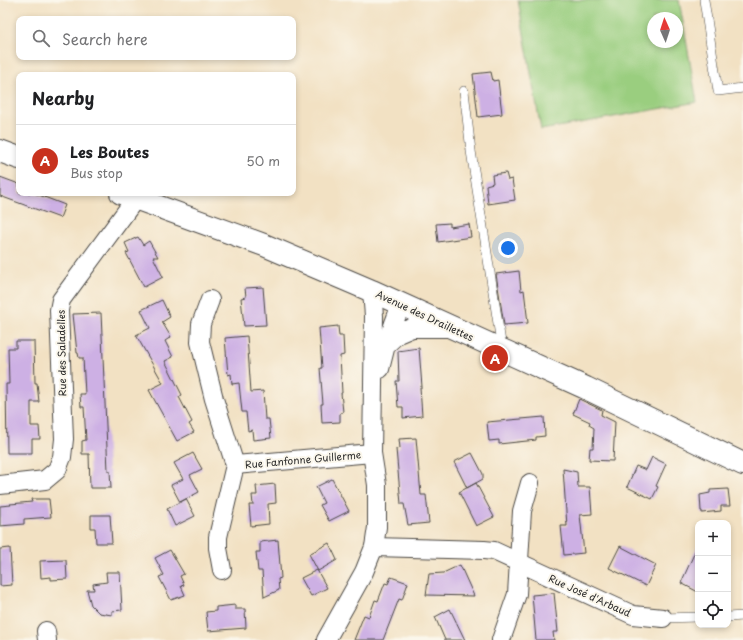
<!DOCTYPE html>
<meta charset="utf-8">
<style>
body{margin:0;font-family:"Playpen Sans",sans-serif;background:#f6f6f6;color:#202124}
.controls{position:absolute;right:12px;bottom:12px;display:grid;overflow:hidden;border-radius:8px;box-shadow:0 2px 6px #0003}
.controls button{width:36px;height:36px;display:grid;place-items:center;padding:0;border:0;border-bottom:1px solid #e0e0e0;background:#fff;color:#202124;font:20px sans-serif}
.compass{position:absolute;left:647px;top:12px;width:36px;height:36px;border-radius:50%;background:#fff;box-shadow:0 2px 6px #0003;rotate:357deg}
.you{position:absolute;left:508px;top:248px;width:14px;height:14px;margin:-10px;border:3px solid #fff;border-radius:50%;background:#1a73e8;box-shadow:0 0 0 6px #1a73e833}
.badge{display:grid;place-items:center;width:26px;height:26px;border-radius:50%;background:#c8321e;color:#fff;font-size:13px;font-weight:700}
.pin{position:absolute;translate:-50% -50%;border:2px solid #fff;box-shadow:0 1px 4px #0006}
.list{margin:0;padding:0;list-style:none}
h2{display:flex;justify-content:space-between;align-items:center;height:52px;margin:0;padding:0 16px;font-size:17px}
h2 small{font-size:13px;font-weight:400;color:#757577}
.list li{display:grid;grid-template-columns:26px 1fr auto;gap:12px;align-items:center;box-sizing:border-box;height:72px;padding:0 16px;border-top:1px solid #e0e0e0}
.list b{display:block;font-size:15px;white-space:nowrap}
.list p{margin:0;font-size:13px;white-space:nowrap;color:#757577}
.list em{font-size:13px;font-style:normal;color:#757577}
.icon{flex:none;width:22px;height:22px;fill:none;stroke:currentColor;stroke-width:2;stroke-linecap:round;stroke-linejoin:round}
.map{position:relative;flex:none;width:743px;height:640px;overflow:hidden}
.search{position:absolute;background:#fff;box-shadow:0 2px 6px #0003;left:16px;top:16px;width:280px;height:44px;display:flex;align-items:center;gap:10px;box-sizing:border-box;padding:0 14px;border-radius:8px;color:#757577;font-size:15px}
.panel{position:absolute;background:#fff;box-shadow:0 2px 6px #0003;left:16px;top:72px;width:280px;height:124px;border-radius:8px}
.map>svg:first-child{display:block}
.green{fill:#9ace7f;stroke:#627c55;fill-rule:evenodd}
.building{fill:#cdb0e4}
.lines{fill:none;stroke-linecap:round;stroke-linejoin:round}
.service-casing{stroke:#494642;stroke-width:10}
.minor-casing{stroke:#494642;stroke-width:20}
.tertiary-casing{stroke:#494642;stroke-width:24}
.service{stroke:#fff;stroke-width:9}
.minor{stroke:#fff;stroke-width:18}
.tertiary{stroke:#fff;stroke-width:22}
.labels{text-anchor:middle;dominant-baseline:central;stroke-width:4;stroke-linejoin:round;paint-order:stroke}
.street-label{font-size:10px;fill:#2b2b2b;stroke:#fbf7ec}
</style>
<div class="map">
<svg width="743" height="640" viewBox="0 0 743 640">
<rect width="100%" height="100%" fill="#fbf7ec"/>
<filter id="ink" filterUnits="userSpaceOnUse"><feTurbulence type="fractalNoise" baseFrequency=".025" numOctaves="2"/><feDisplacementMap in="SourceGraphic" scale="8" xChannelSelector="R" yChannelSelector="G"/><feConvolveMatrix kernelMatrix="1 2 1 2 8 2 1 2 1" color-interpolation-filters="sRGB"/></filter>
<filter id="wash" filterUnits="userSpaceOnUse"><feTurbulence type="fractalNoise" baseFrequency=".012" numOctaves="4" result="noise"/><feDisplacementMap in="SourceGraphic" scale="16" xChannelSelector="R" yChannelSelector="G"/><feGaussianBlur stdDeviation="0.9" result="paint"/><feColorMatrix in="noise" values="0 0 0 0 0 0 0 0 0 0 0 0 0 0 0 0 0 1.4 0 .05"/><feComposite in="paint" operator="in"/></filter>
<g filter="url(#wash)">
<rect width="100%" height="100%" fill="#f2e1c3"/>
<!-- green -->
<path class="green" d="M518,0h161l18,102 -156,28zM653,18h24v24h-24z"/>
<g id="blocks">
<!-- building -->
<g class="building">
<path d="M491,72l2,9 5,-1 4,34 -24,3 -5,-43z"/>
<path d="M506,173l2,7 4,-1 3,21 -27,4 -2,-19 7,-2 -1,-8z"/>
<path d="M0,177l19,7v9h15l31,12 -5,13 -60,-22z"/>
<path d="M450,223v4l19,-3 2,13 -33,5 -2,-18z"/>
<path d="M138,237l5,8 6,-4 9,16h-5l10,20 -19,10 -18,-34 3,-1 -4,-9z"/>
<path d="M519,271l2,20 3,-1 4,33 -24,2 -8,-51z"/>
<path d="M263,287l3,38 -22,1 -3,-28 5,-1 -1,-9z"/>
<path d="M162,300l8,17 -8,5 9,15 -6,4 8,16 -8,4 17,34 -3,2 13,25 -3,2 5,8 -17,9 -28,-51 14,-7 -27,-48 14,-7 -9,-18z"/>
<path d="M101,313l7,158h2l1,17h-21l-1,-34h-7v-13l4,-1 -2,-33h-3l-1,-13h5l-2,-36h-4l-1,-5h-1l-4,-39z"/>
<path d="M338,326l1,10h4l1,19 -4,1 2,37h-1l2,19 -3,1v9l-18,1 -1,-19h2l-3,-36h2l-3,-40z"/>
<path d="M247,336l4,56 12,-1 2,28h4l2,19 -18,2 -1,-10 -4,1 -2,-19h-4l-3,-29 -7,1 -1,-10 -3,1 -3,-37z"/>
<path d="M16,341h18l1,42h2l2,19h-8v24h8l1,13h-8v14h-25l-1,-69h3l-1,-36h8z"/>
<path d="M419,348l3,39h-2l2,29 -19,2v-11h-5l-2,-26h3l-1,-30z"/>
<path d="M579,399l23,11 -1,5 14,7 -2,39 -24,-1 1,-12h3l1,-20 -5,-3 1,-3 -17,-8z"/>
<path d="M544,417l1,19 -9,1v3l-37,4v-4l-10,1 -2,-19z"/>
<path d="M416,438l5,57h5l3,28 -21,2 -4,-21h-3l-5,-55 4,-1 -1,-9z"/>
<path d="M193,453l9,16 -12,6 9,17 -19,10 -9,-17 12,-6 -9,-16z"/>
<path d="M472,453l11,21v5l-16,9 -13,-26z"/>
<path d="M652,457l14,7 -10,22 2,1 -6,12 -25,-12 9,-21 10,4z"/>
<path d="M563,469l14,3 1,15h12l2,27 -12,1 4,38 -20,2 -3,-29h6z"/>
<path d="M332,479l17,32 -20,10 -9,-16 4,-2 -8,-16z"/>
<path d="M476,483l18,34 -18,9 -17,-34z"/>
<path d="M275,484l1,19 -8,1 1,20 -18,2 -2,-21h4l-1,-10h5l-1,-9z"/>
<path d="M728,489l2,17h-9v5l-19,2v-2h-1l-1,-16 10,-2v-3z"/>
<path d="M31,499h18l2,18 -27,2v5l-24,2v-20l11,-1 -1,-1 22,-2z"/>
<path d="M186,499l9,17 -20,10 -8,-17z"/>
<path d="M91,515h19l2,28h-16l-1,-15h-4z"/>
<path d="M278,540l3,38 -3,1 1,11 -15,7 -2,-26h-4l-2,-19h4v-10z"/>
<path d="M329,543l8,17 -19,11 -9,-17z"/>
<path d="M698,545v47l-17,-9z"/>
<path d="M620,546l36,19 -10,21 -37,-18z"/>
<path d="M10,548l2,37 -12,1v-37z"/>
<path d="M170,550l14,24 -4,2 4,9 -3,1 4,9 -14,5 -12,-23 5,-2 -9,-17z"/>
<path d="M66,560l1,19 -16,1v-3l-10,1 -1,-17z"/>
<path d="M460,565l14,31 -48,-1 3,-21 14,-1z"/>
<path d="M317,570l10,18 -16,8 -10,-18z"/>
<path d="M106,572h14l2,38 -10,1v4l-13,-2 -8,-8 -4,-15h7l-1,-6 14,-2z"/>
<path d="M391,577l17,6 -6,17 -3,-1 -16,41h-29l10,-25 5,2 6,-17 3,1 7,-18 3,1z"/>
<path d="M554,593l4,39h-5l1,8h-18l-4,-45z"/>
<path d="M235,605v4h10l1,19 -38,3 -2,-19 10,-1v-4z"/>
<path d="M450,609l15,31h-20l-10,-23z"/>
</g>
</g>
</g>
<g filter="url(#ink)">
<use href="#blocks" fill-opacity="0" stroke="#494642" stroke-width="1"/>
<g class="lines">
<defs>
<g id="service">
<path d="M704,0l14,91 25,-3"/>
<path d="M464,91l7,60 31,198"/>
<path d="M728,617l15,-1"/>
<path d="M663,618l35,-1"/>
</g>
<g id="minor">
<path d="M210,300l-9,24 -1,18 14,57 21,66 -17,72v11l4,22"/>
<path d="M386,345l12,-11 14,-6h39"/>
<path d="M380,369l6,-24 15,-41"/>
<path d="M235,465l137,-12"/>
<path d="M0,485l45,-5 12,-10 5,-13 2,-18 -5,-129 2,-10 75,-102"/>
<path d="M374,547l110,3 10,1 139,64 30,3"/>
<path d="M46,631l1,9"/>
<path d="M326,640l38,-68 10,-25 3,-20v-42l-5,-32 2,-137 -2,-25"/>
<path d="M501,640l16,-46 5,-83 8,-28"/>
</g>
<g id="tertiary">
<path d="M0,151l19,7"/>
<path d="M121,193l143,52 108,46 214,97 157,76"/>
</g>
</defs>
<!-- service casing -->
<use href="#service" class="service-casing"/>
<!-- minor casing -->
<use href="#minor" class="minor-casing"/>
<!-- tertiary casing -->
<use href="#tertiary" class="tertiary-casing"/>
<!-- service -->
<use href="#service" class="service"/>
<!-- minor -->
<use href="#minor" class="minor"/>
<!-- tertiary -->
<use href="#tertiary" class="tertiary"/>
</g>
</g>
<g class="labels">
<!-- street labels -->
<g class="street-label">
<text transform="translate(425 315) rotate(25)">Avenue des Draillettes</text>
<text transform="translate(61 353) rotate(-91)">Rue des Saladelles</text>
<text transform="translate(303 459) rotate(-5)">Rue Fanfonne Guillerme</text>
<text transform="translate(590 595) rotate(24)">Rue José d'Arbaud</text>
</g>
</g>
</svg>
<div class="controls">
<button>+</button>
<button>−</button>
<button><svg class="icon" aria-label="locate" viewBox="0 0 24 24"><circle cx="12" cy="12" r="6"/><path d="M12 2v4M12 18v4M2 12h4M18 12h4"/></svg></button>
</div>
<svg class="compass" viewBox="-18 -18 36 36"><path d="M0-13l5 13h-10z" fill="#e53935"/><path d="M0 13l5-13h-10z" fill="#757577"/></svg>
<div class="you"></div>
<div class="pin badge" style="left:495px;top:358px">A</div>
<div class="search"><svg class="icon" aria-label="search" viewBox="0 0 24 24"><circle cx="10" cy="10" r="6"/><path d="M15 15l6 6"/></svg>Search here</div>
<section class="panel">
<h2>Nearby<small></small></h2>
<ul class="list">
<li><span class="badge">A</span><div><b>Les Boutes</b><p>Bus stop</p></div><em>50 m</em></li>
</ul>
</section>
</div>
